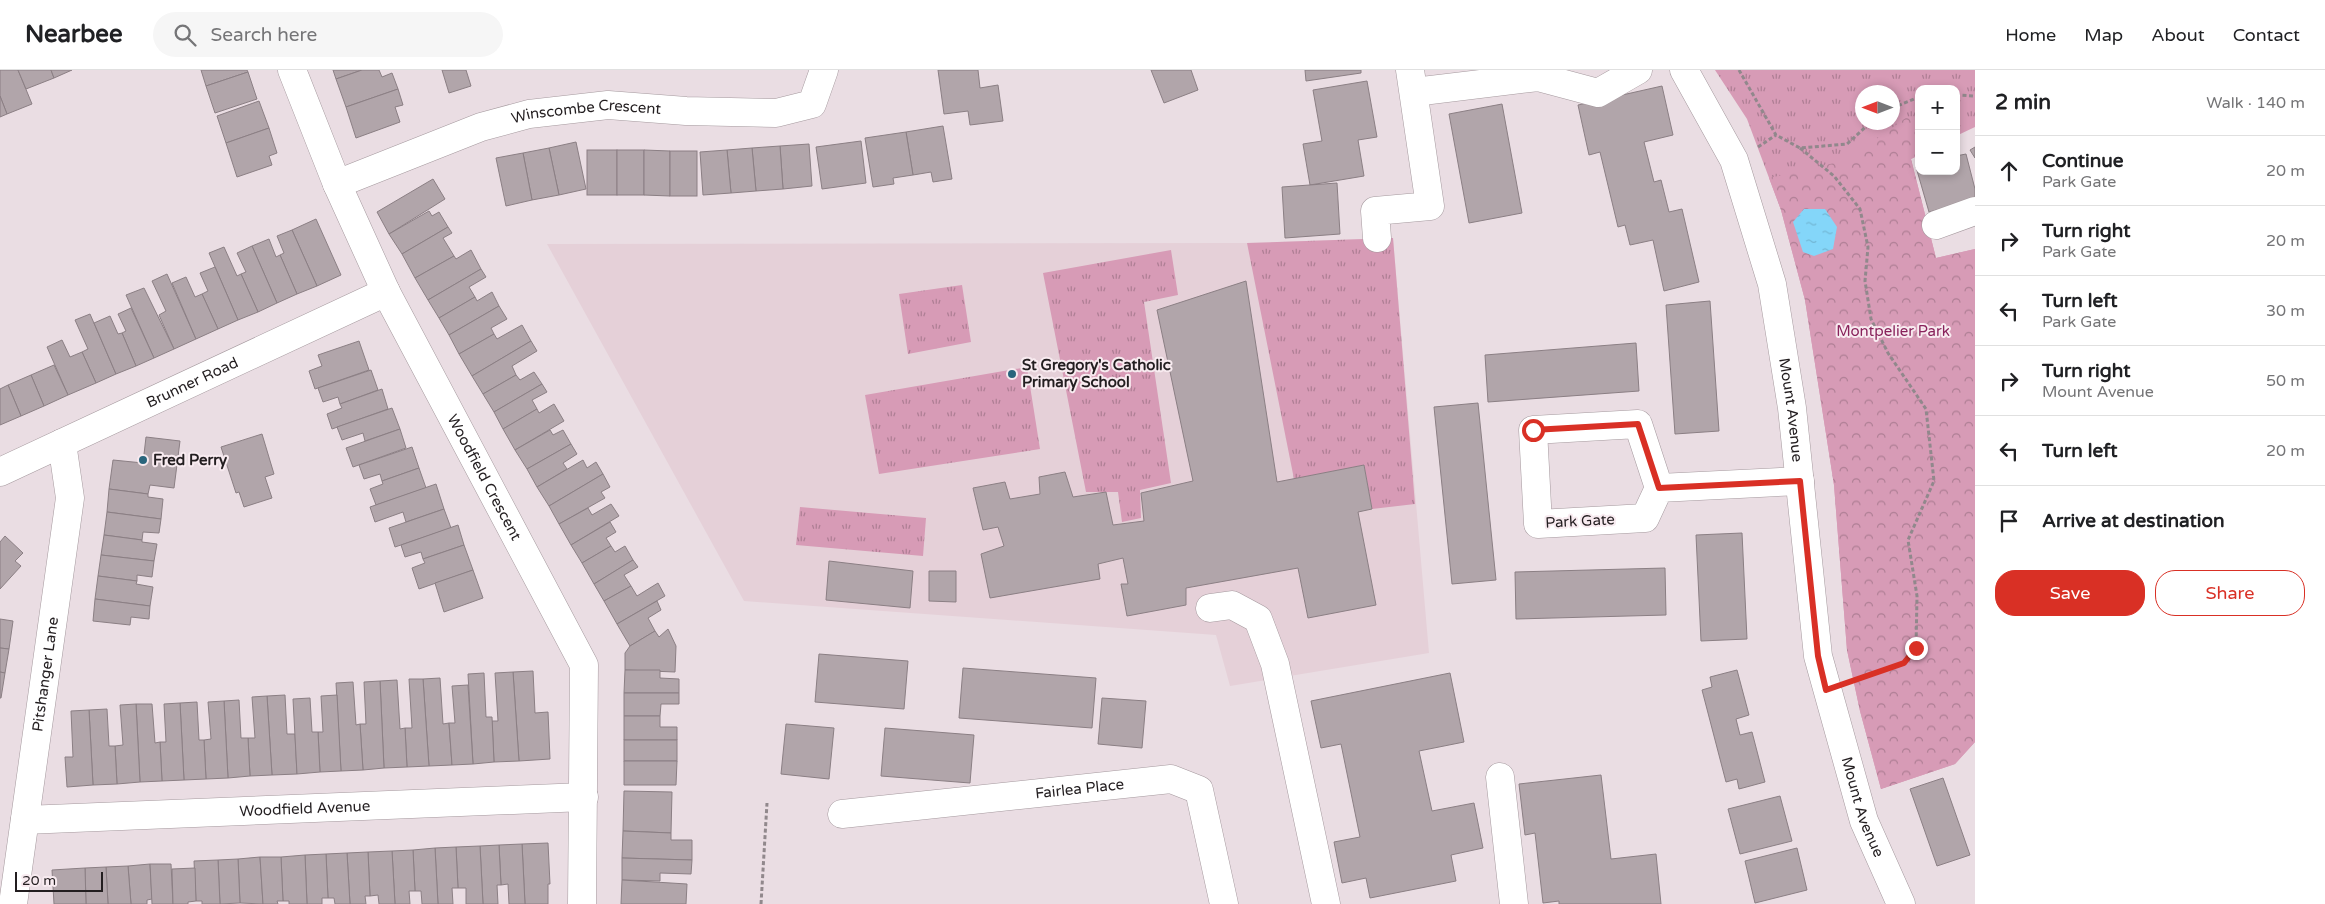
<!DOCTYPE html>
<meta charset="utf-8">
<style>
body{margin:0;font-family:"Varela Round",sans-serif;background:#f6f6f6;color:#202124}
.controls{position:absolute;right:15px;top:15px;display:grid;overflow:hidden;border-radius:10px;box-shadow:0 2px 8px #0003}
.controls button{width:45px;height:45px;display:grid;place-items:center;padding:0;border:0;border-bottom:1px solid #e0e0e0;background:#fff;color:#202124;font:25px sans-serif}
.compass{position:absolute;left:1855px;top:15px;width:45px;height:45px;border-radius:50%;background:#fff;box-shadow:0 2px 8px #0003;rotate:270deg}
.scale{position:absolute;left:15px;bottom:12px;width:88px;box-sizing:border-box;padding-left:5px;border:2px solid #231e20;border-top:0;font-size:14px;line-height:18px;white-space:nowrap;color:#231e20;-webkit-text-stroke:4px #f8ebf0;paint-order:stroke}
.stop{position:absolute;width:15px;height:15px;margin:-11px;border:4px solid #d93025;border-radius:50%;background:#fff}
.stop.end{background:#d93025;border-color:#fff;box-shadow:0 1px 5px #0008}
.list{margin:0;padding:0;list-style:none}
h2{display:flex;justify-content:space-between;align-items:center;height:65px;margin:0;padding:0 20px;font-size:21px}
h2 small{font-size:16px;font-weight:400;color:#757577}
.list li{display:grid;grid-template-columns:32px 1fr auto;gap:15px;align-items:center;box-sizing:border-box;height:70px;padding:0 20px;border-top:1px solid #e0e0e0}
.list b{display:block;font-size:19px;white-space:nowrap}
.list p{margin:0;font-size:16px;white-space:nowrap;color:#757577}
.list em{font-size:16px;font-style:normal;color:#757577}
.actions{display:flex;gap:10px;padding:15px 20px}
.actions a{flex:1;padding:11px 0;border:1px solid #d93025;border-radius:20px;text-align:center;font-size:18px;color:#d93025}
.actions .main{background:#d93025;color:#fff}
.icon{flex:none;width:28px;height:28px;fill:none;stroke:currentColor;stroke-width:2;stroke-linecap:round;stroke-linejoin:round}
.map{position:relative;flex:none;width:1975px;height:834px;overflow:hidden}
header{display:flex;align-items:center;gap:30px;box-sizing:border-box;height:70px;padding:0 25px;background:#fff;border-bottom:1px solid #e0e0e0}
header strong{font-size:24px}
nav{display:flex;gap:28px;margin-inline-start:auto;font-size:18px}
.search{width:350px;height:45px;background:#f6f6f6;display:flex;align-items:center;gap:12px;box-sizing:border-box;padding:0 18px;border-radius:28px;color:#757577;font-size:19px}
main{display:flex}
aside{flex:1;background:#fff}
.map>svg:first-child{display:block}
.built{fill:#e5d0d8}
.grass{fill:url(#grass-tufts);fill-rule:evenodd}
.forest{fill:url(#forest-crowns)}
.water{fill:url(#water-ripples)}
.building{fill:#b1a5aa;stroke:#8b7f84}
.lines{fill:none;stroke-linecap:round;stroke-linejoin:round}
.minor-casing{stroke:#a5999e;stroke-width:29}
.path{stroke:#91888c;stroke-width:3;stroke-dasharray:4 2.5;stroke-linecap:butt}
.minor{stroke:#fff;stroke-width:28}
.route{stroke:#d93025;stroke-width:6}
.poi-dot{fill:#29657c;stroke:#f8ebf0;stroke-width:2}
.labels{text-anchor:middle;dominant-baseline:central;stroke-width:4;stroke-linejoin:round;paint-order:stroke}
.street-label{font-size:15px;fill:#231e20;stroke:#f8ebf0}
.park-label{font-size:15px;fill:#88225b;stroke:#f8ebf0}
.poi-label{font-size:15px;font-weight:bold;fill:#231e20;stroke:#f8ebf0;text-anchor:start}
</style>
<header>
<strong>Nearbee</strong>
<div class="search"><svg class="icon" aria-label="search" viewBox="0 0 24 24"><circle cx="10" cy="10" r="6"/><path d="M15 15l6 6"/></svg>Search here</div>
<nav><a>Home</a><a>Map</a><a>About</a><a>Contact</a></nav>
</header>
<main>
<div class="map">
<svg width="1975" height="834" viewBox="0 0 1975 834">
<defs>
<pattern id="grass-tufts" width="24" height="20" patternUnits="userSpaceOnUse" patternTransform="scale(1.25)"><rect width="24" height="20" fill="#d79bb6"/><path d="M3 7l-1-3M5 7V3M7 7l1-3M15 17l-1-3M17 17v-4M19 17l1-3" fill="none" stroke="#ae7e94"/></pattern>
<pattern id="forest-crowns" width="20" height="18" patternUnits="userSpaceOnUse" patternTransform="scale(1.25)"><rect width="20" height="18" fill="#d79bb6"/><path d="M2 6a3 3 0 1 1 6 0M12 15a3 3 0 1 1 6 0" fill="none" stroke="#ae7e94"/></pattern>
<pattern id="water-ripples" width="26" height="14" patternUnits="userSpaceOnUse" patternTransform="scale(1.25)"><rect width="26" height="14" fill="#84d6f9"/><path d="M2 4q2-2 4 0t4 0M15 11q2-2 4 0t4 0" fill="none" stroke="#72b7d5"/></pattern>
</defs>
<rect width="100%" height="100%" fill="#eadde3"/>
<!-- built -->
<path class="built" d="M1393,168l36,415 -199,33 -14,-51 -472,-34 -197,-357 700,-1z"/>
<!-- grass -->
<g class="grass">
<path d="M1715,0h260v57l-19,9v-47h-37v66l-8,4 25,99 39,-9v493l-20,22 -74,25 -21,-78 -13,-61 -13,-165 -29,-185 -24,-90 -34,-91zM1862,22h30v30h-30z"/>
<path d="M1393,168l22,266 -43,5 -8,-44 -70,14 -47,-236z"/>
<path d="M1171,180l7,45 -34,7 27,181 -31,7 1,28 -19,4 -4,-30h-32l-43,-219z"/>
<path d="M962,215l9,57 -63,12 -9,-60z"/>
<path d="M1027,297l13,82 -161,25 -14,-79z"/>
<path d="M800,437l126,11 -3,38 -127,-11z"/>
</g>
<!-- forest -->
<path class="forest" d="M1907,47l12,6v32l-8,4 25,99 39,-9v493l-20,22 -74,25 -21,-78 -13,-61 -13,-165 -29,-185 -24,-90 -12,-32 78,-18z"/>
<!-- water -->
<path class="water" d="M1804,139h21l12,18 -4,22 -19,7 -11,-4 -10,-30z"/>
<!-- building -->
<g class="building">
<path d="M0,0h18l14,34 -25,10 -7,-18z"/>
<path d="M18,0h33l3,8 -28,11z"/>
<path d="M51,0h21l-18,8z"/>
<path d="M201,0h46l1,2 -42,14z"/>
<path d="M333,0h29l-26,9z"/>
<path d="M362,0h17l3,7 10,-4 6,16 -52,18 -10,-28z"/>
<path d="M442,0h24l5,16 -22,7z"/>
<path d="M938,0h40l2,18 18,-3 5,36 -33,4 -2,-14 -24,3z"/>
<path d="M1151,0h40l7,20 -34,13z"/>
<path d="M1305,0h56v3l-55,8z"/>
<path d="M248,2l9,27 -42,14 -9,-27z"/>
<path d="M1367,11l10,56 -19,3 6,36 -54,9 -7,-41 19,-3 -9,-51z"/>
<path d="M1662,16l11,49 -29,7 10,40 7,-2 8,32 13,-3 17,73 -35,9 -11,-51 -23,5 -5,-20 -7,2 -18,-75 -11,3 -11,-50z"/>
<path d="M398,19l5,16 -8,2 5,15 -44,16 -10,-31z"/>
<path d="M0,26l7,18 -7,3z"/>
<path d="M259,31l10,27 -43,15 -9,-27z"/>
<path d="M1502,34l20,109 -53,10 -20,-109z"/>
<path d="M943,56l9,53 -19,3 -2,-10 -18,3 -7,-43z"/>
<path d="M269,58l8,25 -8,3 3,9 -35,12 -11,-34z"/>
<path d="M906,62l7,43 -20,3 1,6 -21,3 -8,-49z"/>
<path d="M861,71l5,42 -44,6 -6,-42z"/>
<path d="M576,72l10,47 -27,6 -10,-47z"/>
<path d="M809,74l3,42 -29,3 -3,-43z"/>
<path d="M780,76l3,43 -27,2 -4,-43z"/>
<path d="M1975,77v11l-5,-8z"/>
<path d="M549,78l10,47 -27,5 -9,-47z"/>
<path d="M752,78l4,43 -25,2 -4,-43z"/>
<rect x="587" y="80" width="30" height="45"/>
<rect x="617" y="80" width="27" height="45"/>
<path d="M644,80l26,1v45l-26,-1z"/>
<path d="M727,80l4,43 -28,2 -3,-43z"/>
<rect x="670" y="81" width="27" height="45"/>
<path d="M523,83l9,47 -26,6 -10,-48z"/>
<path d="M1966,84l9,35v11l-46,12 -13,-45 3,-1v5h37v-15z"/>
<path d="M433,109l12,20 -56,35 -12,-22z"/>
<path d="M1337,113l3,51 -55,4 -3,-51z"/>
<path d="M429,141l3,5 7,-4 9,15 -46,27 -13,-20z"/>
<path d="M316,149l25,56 -24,11 -25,-56z"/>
<path d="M448,157l4,6 -9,5 11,18 -39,22 -13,-24z"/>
<path d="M292,160l25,56 -20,8 -17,-39 4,-2 -7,-17z"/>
<path d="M269,169l7,18 4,-2 17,39 -20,9 -25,-57z"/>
<path d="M252,176l25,57 -19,9 -17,-38 5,-2 -9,-19z"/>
<path d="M224,177l13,29 4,-2 17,38 -20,8 -29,-67z"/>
<path d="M471,180l10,19 -53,31 -13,-22 39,-22 2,3z"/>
<path d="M215,197l23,53 -20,9 -16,-35 6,-3 -8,-18z"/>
<path d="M481,199l5,8 -17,10 6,10 -36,21 -11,-18z"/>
<path d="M167,204l29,65 -22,10 -15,-34 7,-4 -14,-30z"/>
<path d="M186,207l9,20 7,-3 16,35 -22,10 -24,-56z"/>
<path d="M1246,211l31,201 87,-17 8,44 -14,3 18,93 -68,13 -10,-50 -112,20v17l-59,11 -6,-32h7l-5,-26 -25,6 2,15 -110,19 -9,-44 23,-8 -6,-19 -15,3 -10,-42 32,-6 5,17 30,-5 -1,-17 26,-5 8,25 33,-5 7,33 31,-4 -3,-28 52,-12 -36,-171z"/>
<path d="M144,218l30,61 -20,9 -28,-63z"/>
<path d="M492,222l7,14 -50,29 -10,-17 36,-21 2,4z"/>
<path d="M1710,231l9,130 -44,3 -9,-129z"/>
<path d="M499,236l8,13 -16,9 3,6 -35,20 -10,-19z"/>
<path d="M131,238l23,50 -18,8 -14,-33 4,-2 -8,-17z"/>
<path d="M90,244l26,60 -20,9 -14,-31 6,-3 -13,-29z"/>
<path d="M110,246l8,18 4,-1 14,33 -20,8 -22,-51z"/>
<path d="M522,255l9,16 -59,35 -13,-22 35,-20 3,5z"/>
<path d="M62,270l8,17 12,-5 14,31 -28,12 -21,-48z"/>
<path d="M359,271l10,29 -54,19 -6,-18 13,-5 -4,-11z"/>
<path d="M531,271l6,10 -25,15 4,9 -33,19 -11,-18z"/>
<path d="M1636,273l3,48 -151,11 -3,-47z"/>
<path d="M54,295l14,30 -24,11 -13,-31z"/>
<path d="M371,300l7,20 -38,14 -2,-7 -15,5 -5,-14z"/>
<path d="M534,302l8,12 -48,28 -11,-18 33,-19 4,5z"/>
<path d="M31,305l13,31 -23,10 -13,-31z"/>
<path d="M542,314l5,8 -15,8 5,9 -34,20 -9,-17z"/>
<path d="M8,315l13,31 -21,9v-36z"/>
<path d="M382,319l6,20 -56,20 -5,-15 15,-6 -2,-4z"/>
<path d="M1478,333l18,177 -44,4 -18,-177z"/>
<path d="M554,334l10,17 -49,29 -12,-21 34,-20 2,4z"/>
<path d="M392,338l8,21 -35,12 -2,-8 -21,7 -5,-13z"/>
<path d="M400,359l6,19 -53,19 -7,-19z"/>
<path d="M550,360l3,5 10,-5 8,14 -44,25 -12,-19z"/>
<path d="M262,364l12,40 -9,3 7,21 -28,9 -5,-15 -3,1 -15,-46z"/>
<path d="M146,367l34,4 -6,47 -24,-3 -2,9 -39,-5 4,-29 30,3z"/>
<path d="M571,374l6,10 -14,9 4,6 -30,18 -10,-18z"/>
<path d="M412,377l7,21 -37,13 -2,-7 -16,5 -5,-14z"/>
<path d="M583,390l4,8 9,-6 7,12 -54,32 -12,-19z"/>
<path d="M419,398l7,20 -50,17 -6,-16 13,-5 -1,-3z"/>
<path d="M603,404l7,13 -9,5 4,6 -46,26 -10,-18z"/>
<path d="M436,414l8,25 -38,13 -3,-10 -28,10 -5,-15z"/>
<path d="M109,419l39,5v3l15,2 -2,20 -54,-7z"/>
<path d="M611,434l8,12 -48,29 -12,-21 29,-16 4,7z"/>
<path d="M444,439l7,19 -56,19 -6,-19z"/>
<path d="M107,442l54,7 -2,14 -16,-1 -1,8 -38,-5z"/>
<path d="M610,452l6,10 -10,6 5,8 -29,17 -11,-18z"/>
<path d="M458,455l6,20 -41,14 -2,-7 -16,5 -4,-12z"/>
<path d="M1742,463l5,106 -46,2 -5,-106z"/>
<path d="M104,465l38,5v2l15,2 -3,17 -53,-6z"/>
<path d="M5,466l18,17 -8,8 6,5 -21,23v-47z"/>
<path d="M464,475l9,25 -54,19 -7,-21 13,-5 -2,-4z"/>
<path d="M611,476l4,6 10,-6 8,14 -39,24 -12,-21z"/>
<path d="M101,485l53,6 -2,16 -15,-2v6l-39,-5z"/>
<path d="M633,490l5,7 -14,8 7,11 -27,15 -10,-17z"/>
<path d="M829,491l84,10 -3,37 -84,-8z"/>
<path d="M1665,498l1,47 -150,4 -1,-47z"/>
<path d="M473,500l10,28 -39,14 -9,-29z"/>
<path d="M929,501h27v31l-27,-1z"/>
<path d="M98,506l39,5 -1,3 17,3 -3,19 -55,-7z"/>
<path d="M658,513l7,13 -48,28 -13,-23 27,-15 6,10z"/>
<path d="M95,529l55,7 -1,13 -18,-2 -1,8 -37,-4z"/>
<path d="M657,531l4,9 -13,8 7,13 -25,15 -13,-22z"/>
<path d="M0,549l13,2 -4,28 -9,-1z"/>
<path d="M668,559l8,17 -1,26 -50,-2v-17l5,-7 25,-15 4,6z"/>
<path d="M0,578l9,1 -4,24 -5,-1z"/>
<path d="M819,584l89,7 -4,48 -89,-7z"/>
<path d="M963,598l133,10 -4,50 -133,-10z"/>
<path d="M625,600h35v8l19,1v14h-55z"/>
<path d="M1737,600l12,45 -13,4 4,16 12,-3 13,50 -26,7 -2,-10 -11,3 -24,-92 10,-3 -2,-10z"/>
<path d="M533,601l2,42 13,-1 2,47 -31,2 -6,-89z"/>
<path d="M0,602l5,1 -4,25h-1z"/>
<path d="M513,602l6,89 -25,1 -2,-41h6l-3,-48z"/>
<path d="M484,603l2,44h6l2,45 -21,2 -5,-90z"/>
<path d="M1450,603l14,69 -45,9 13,60 42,-8 9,45 -32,7 5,26 -86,17 -4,-20 -24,5 -8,-41 26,-5 -19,-93 -20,4 -10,-47z"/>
<path d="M440,608l3,46 6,-1 3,42 -23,1 -6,-87z"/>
<path d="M409,609h14l6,87 -22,1 -2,-39h7z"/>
<path d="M397,610l3,49 5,-1 2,39 -23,1 -4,-87z"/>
<path d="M380,611l4,87 -21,2 -3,-46h6l-2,-42z"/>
<path d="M353,612l3,43 4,-1 3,46 -22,1 -5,-88z"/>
<path d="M468,615l5,79 -21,1 -3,-42h6l-3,-37z"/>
<path d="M624,623h55v11h-18l-1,12h-36z"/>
<path d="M285,625l2,39h8l2,40 -25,1 -5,-79z"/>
<path d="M337,625l4,76 -21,1 -2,-40h5l-2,-36z"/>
<path d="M267,626l5,79 -22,1 -2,-38h7l-3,-41z"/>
<path d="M310,628l2,34h6l2,40 -23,2 -4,-75z"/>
<path d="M1102,628l44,3 -4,47 -44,-4z"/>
<path d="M239,630l2,38h7l2,38 -22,2 -4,-77z"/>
<path d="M224,631l4,77 -22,1 -2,-39 7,-1 -3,-37z"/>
<path d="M197,632l2,38h5l2,39 -22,1 -4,-77z"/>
<path d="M180,633l4,77 -22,1 -2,-39h6l-2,-38z"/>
<path d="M136,634h16l3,39 5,-1 2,39 -22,1z"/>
<path d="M136,634l4,78 -23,2 -2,-38 8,-1 -3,-40z"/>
<path d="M107,639l2,37h6l2,38 -24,1 -4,-75z"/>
<path d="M89,640l4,75 -26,2 -2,-30h8l-2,-46z"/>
<path d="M624,646h36v11h17v13h-53z"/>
<path d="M786,654l48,4 -5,51 -48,-5z"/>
<path d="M885,658l89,7 -4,48 -89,-7z"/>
<rect x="624" y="670" width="53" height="21"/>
<path d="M624,691h53l-1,24h-52z"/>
<path d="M1601,705l10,84 45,-5 5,50h-102v-3l-16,2 -8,-70 -10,2 -6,-51z"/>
<path d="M1943,708l27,77 -33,11 -27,-77z"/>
<path d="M624,721l48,1 -1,41 -48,-2z"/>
<path d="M1780,726l12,45 -52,13 -12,-45z"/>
<path d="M623,761l48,2v7h21v20l-70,-2z"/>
<path d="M548,773l2,41h-2v20h-23l-3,-60z"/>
<path d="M522,774l3,60h-16l-1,-20 -7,1 -2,-40z"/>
<path d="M499,775l2,40h-4l1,19h-15l-3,-58z"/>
<path d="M480,776l3,58h-17v-16h-8l-2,-41z"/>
<path d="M456,777l2,41h-6l1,16h-15l-3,-56z"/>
<path d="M435,778l3,56h-16l-1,-13h-6l-2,-41z"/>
<path d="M1797,778l10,42 -52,13 -10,-42z"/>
<path d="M413,780l2,41h-6l1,13h-15l-3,-53z"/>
<path d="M392,781l3,53h-16l-1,-9 -8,1 -2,-44z"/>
<path d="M368,782l2,44h-5l1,8h-16l-3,-51z"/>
<path d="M347,783l3,51h-15l-1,-6h-6l-2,-44z"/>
<path d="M326,784l2,44h-6v6h-15l-2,-49z"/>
<path d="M305,785l2,49h-18v-3h-6l-2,-44z"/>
<path d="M260,787l3,47 -23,-1 -2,-44z"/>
<path d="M260,787h21l2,44h-6l1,3h-15z"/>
<path d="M622,788l70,2 -1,14 -31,-1v8l-38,-1z"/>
<path d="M238,789l2,44 -20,1 -2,-44z"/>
<path d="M218,790l2,44h-18v-3h-6l-2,-40z"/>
<path d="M150,794l2,35 -5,1v4h-16l-3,-38z"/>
<path d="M150,794h21l2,40h-21z"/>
<path d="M128,796l3,38h-23l-2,-37z"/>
<path d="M106,797l2,37h-22l-1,-36z"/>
<path d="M85,798l1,36h-32l-2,-34z"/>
<path d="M195,798l1,33 -8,1v2h-15l-1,-35z"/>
<path d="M622,810l65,4 -1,20h-65z"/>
</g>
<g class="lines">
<defs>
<g id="minor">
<path id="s1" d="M292,0l45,114 49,108 198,373 -2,239"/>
<path id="s2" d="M1684,0l50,90 38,124 20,124 26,248 46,165 37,83"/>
<path d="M1414,22l124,-15 60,16 40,-23"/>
<path id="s3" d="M337,114l144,-57 48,-13 79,-9 78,6 90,2 36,-9 12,-34"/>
<path d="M1936,155l39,-14"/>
<path d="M1377,168l-2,-27 55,-5 -20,-136"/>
<path id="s4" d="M0,402l386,-180"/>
<path d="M1659,418l-14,30 -107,6 -5,-94 105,-6 21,64 141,-7"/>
<path d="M1210,538l22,-3 26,14 17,45 51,240"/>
<path d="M1500,707l14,127"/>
<path id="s5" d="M842,744l329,-35 28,11 25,114"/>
<path id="s6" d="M25,750l559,-23"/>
<path id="s7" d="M13,834l57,-406 -8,-55"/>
</g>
</defs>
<!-- minor casing -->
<use href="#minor" class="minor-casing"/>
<!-- path -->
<g class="path">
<path d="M1739,0l37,65 24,13 47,-4 24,-22"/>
<path d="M1956,25l19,1"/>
<path d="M1892,38l27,-11"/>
<path d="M1758,77l18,-12"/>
<path d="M1800,78l34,28 26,33 8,38 -3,34 6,38 17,34 38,56 8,72 -26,59 9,56 -1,52 -12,15 -51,17"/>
<path d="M761,834l6,-101"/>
</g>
<!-- minor -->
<use href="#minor" class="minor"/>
</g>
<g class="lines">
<!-- route -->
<path class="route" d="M1533,360l105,-6 21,64 141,-7 18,175 8,34 78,-27 12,-15"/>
</g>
<!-- markers -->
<g class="poi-dot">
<circle cx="1012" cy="304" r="5"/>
<circle cx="143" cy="390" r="5"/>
</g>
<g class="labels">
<!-- street labels -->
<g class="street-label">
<text stroke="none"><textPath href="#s3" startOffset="262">Winscombe Crescent</textPath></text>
<text stroke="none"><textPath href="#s4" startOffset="212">Brunner Road</textPath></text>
<text stroke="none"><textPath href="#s2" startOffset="360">Mount Avenue</textPath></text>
<text stroke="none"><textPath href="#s1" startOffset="451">Woodfield Crescent</textPath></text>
<text transform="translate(1580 451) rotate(-3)">Park Gate</text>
<text stroke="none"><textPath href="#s7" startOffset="232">Pitshanger Lane</textPath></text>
<text stroke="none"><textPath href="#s5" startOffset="239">Fairlea Place</textPath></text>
<text stroke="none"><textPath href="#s2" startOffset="765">Mount Avenue</textPath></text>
<text stroke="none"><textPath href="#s6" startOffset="280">Woodfield Avenue</textPath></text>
</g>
<!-- park labels -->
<g class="park-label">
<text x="1893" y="261">Montpelier Park</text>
</g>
<!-- poi labels -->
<g class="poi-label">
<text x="1022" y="295">St Gregory's Catholic<tspan x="1022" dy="17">Primary School</tspan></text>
<text x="153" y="390">Fred Perry</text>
</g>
</g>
</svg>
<div class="controls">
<button>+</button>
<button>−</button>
</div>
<svg class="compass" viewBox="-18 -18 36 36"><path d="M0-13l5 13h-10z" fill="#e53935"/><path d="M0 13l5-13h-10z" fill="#757577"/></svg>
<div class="scale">20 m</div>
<div class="stop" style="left:1533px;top:360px"></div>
<div class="stop end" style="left:1916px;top:578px"></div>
</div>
<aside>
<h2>2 min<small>Walk · 140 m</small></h2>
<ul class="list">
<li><svg class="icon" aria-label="ahead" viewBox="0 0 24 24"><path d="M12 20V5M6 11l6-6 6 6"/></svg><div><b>Continue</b><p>Park Gate</p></div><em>20 m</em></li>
<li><svg class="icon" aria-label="right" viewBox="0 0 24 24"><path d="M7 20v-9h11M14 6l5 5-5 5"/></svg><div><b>Turn right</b><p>Park Gate</p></div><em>20 m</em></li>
<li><svg class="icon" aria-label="left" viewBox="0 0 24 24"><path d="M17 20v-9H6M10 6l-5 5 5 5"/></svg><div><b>Turn left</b><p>Park Gate</p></div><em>30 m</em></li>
<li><svg class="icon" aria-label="right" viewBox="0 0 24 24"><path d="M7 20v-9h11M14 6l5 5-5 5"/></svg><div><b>Turn right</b><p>Mount Avenue</p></div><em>50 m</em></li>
<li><svg class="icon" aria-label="left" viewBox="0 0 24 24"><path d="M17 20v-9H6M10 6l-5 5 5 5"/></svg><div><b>Turn left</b></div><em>20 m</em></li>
<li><svg class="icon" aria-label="arrive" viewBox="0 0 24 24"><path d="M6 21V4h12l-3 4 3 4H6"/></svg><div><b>Arrive at destination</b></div></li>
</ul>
<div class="actions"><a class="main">Save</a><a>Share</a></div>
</aside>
</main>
